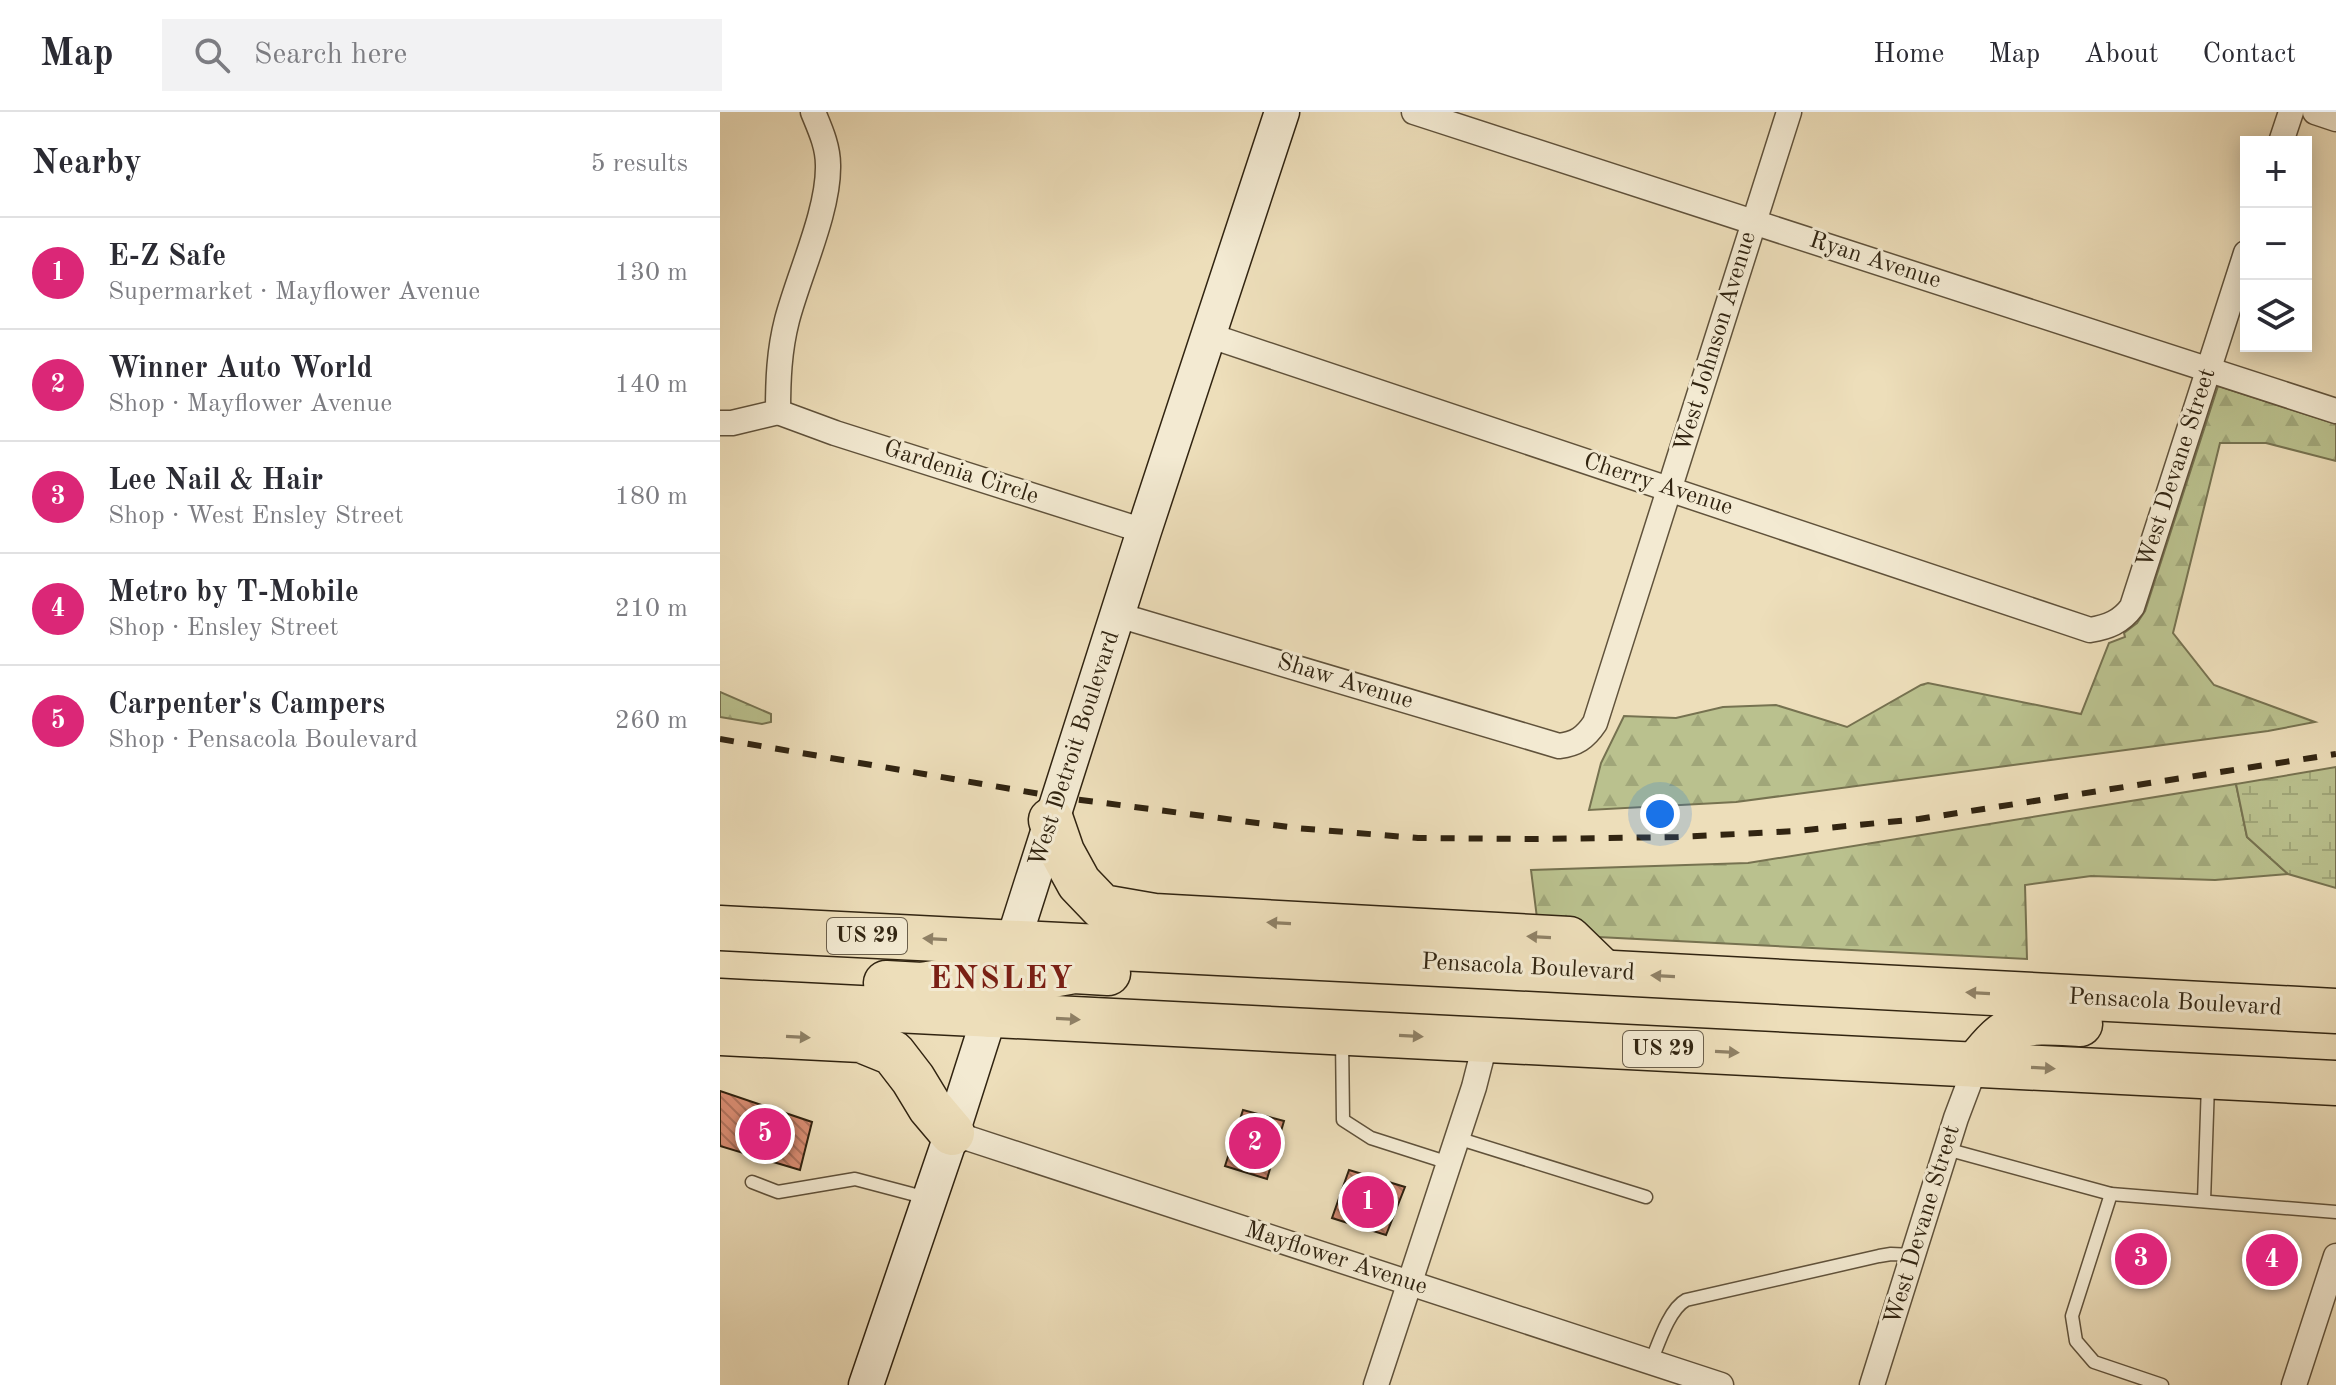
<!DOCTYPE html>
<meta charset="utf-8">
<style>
body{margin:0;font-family:"Old Standard TT",serif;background:#f2f2f3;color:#2b2b33}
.controls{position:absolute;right:24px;top:24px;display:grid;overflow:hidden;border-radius:0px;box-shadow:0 4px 20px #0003}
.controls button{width:72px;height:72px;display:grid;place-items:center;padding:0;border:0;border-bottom:2px solid #e1e1e2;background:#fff;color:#2b2b33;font:40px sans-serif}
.you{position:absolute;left:940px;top:702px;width:28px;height:28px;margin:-20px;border:6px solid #fff;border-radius:50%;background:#1a73e8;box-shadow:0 0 0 12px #1a73e833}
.badge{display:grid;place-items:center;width:52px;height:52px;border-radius:50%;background:#db2777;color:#fff;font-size:26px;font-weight:700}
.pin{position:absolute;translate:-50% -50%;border:4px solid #fff;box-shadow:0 2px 8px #0006}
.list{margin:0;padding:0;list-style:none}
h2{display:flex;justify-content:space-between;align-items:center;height:104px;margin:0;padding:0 32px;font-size:34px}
h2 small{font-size:26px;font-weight:400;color:#7c7c81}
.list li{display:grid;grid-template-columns:52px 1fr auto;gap:24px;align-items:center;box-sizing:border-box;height:112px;padding:0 32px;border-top:2px solid #e1e1e2}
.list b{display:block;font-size:30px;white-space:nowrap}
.list p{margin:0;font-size:26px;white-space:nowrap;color:#7c7c81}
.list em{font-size:26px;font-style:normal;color:#7c7c81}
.icon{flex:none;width:44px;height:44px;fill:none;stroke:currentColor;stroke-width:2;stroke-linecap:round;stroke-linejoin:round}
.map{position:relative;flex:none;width:1616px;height:1273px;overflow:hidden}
header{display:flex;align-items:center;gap:48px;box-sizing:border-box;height:112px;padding:0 40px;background:#fff;border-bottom:2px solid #e1e1e2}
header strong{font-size:38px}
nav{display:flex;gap:44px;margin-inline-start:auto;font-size:28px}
.search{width:560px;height:72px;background:#f2f2f3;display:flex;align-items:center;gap:20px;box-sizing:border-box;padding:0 28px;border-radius:0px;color:#7c7c81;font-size:30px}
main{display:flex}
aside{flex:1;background:#fff}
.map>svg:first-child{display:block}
.forest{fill:url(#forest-firs);stroke:#767250;stroke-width:2}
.wetland{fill:url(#wetland-marsh);stroke:#767250;stroke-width:2}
.building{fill:url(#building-back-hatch);stroke:#312411;stroke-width:2}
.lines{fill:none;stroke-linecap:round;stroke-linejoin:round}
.lane-casing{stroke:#60523b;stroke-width:15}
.street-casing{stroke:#60523b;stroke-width:27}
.secondary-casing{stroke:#312411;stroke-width:37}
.highway-casing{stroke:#312411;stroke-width:47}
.lane{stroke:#f3ead2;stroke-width:12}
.street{stroke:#f3ead2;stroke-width:24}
.secondary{stroke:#f3ead2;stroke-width:34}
.highway{stroke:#eddeba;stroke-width:44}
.rail{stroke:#312411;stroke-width:6;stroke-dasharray:14 14;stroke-linecap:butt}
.oneway{fill:#8f8166}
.labels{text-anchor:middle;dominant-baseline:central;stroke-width:6;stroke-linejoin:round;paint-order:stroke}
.shield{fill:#f3ead2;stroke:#6b5f4b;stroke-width:2}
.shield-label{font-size:22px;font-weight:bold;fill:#312411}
.street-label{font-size:24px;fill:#312411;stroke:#f3ead2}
.district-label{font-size:32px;font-weight:bold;letter-spacing:2px;fill:#7a1f14;stroke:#f3ead2}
</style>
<header>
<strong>Map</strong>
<div class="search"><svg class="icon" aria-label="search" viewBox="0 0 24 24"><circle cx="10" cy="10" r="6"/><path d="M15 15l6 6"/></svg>Search here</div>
<nav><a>Home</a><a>Map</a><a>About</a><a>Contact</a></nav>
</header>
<main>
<aside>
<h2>Nearby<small>5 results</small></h2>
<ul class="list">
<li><span class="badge">1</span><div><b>E-Z Safe</b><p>Supermarket · Mayflower Avenue</p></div><em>130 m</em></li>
<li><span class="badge">2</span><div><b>Winner Auto World</b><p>Shop · Mayflower Avenue</p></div><em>140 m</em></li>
<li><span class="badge">3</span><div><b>Lee Nail &amp; Hair</b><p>Shop · West Ensley Street</p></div><em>180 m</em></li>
<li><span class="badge">4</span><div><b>Metro by T-Mobile</b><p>Shop · Ensley Street</p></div><em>210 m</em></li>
<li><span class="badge">5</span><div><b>Carpenter's Campers</b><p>Shop · Pensacola Boulevard</p></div><em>260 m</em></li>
</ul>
</aside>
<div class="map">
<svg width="1616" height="1273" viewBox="0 0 1616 1273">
<defs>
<pattern id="forest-firs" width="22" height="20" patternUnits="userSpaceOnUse" patternTransform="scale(2)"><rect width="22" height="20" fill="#bac18e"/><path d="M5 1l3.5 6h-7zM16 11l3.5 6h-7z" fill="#a0a679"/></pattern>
<pattern id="wetland-marsh" width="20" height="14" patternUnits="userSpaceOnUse" patternTransform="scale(2)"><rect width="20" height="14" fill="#bac18e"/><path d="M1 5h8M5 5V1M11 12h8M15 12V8" fill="none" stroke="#a0a679"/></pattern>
<pattern id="building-back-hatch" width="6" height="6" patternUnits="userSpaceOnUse" patternTransform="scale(2)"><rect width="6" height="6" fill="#db8f75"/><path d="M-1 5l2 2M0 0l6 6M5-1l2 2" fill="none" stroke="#b2755f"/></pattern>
</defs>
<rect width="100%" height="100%" fill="#eddeba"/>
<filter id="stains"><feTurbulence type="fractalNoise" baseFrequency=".0025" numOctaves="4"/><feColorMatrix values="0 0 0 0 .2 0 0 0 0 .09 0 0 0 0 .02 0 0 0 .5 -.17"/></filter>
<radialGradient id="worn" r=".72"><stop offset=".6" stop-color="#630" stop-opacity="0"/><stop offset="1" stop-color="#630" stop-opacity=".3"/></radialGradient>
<!-- forest -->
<g class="forest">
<path d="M1498,274l118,38v37l-70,-18h-46l-47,190 41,52 101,37 -47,9 -532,71 -147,8 12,-47 23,-47 52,2 47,-11 53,-2 71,22 74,-42 7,-2 153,31 28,-71 16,-6 -1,-4 13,-10 8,-12z"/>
<path d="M0,580l51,22v8l-9,2 -42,-7z"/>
<path d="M1516,672l11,53 41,37 -73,6 -124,-4 -66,9 2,74 -488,-25 -8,-64 217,-7z"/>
</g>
<!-- wetland -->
<path class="wetland" d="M1616,655v121l-48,-14 -41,-37 -11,-53z"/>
<!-- building -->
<g class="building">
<path d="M0,979l92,31 -12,48 -80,-24z"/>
<path d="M523,998l41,11 -17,58 -42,-13z"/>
<path d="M629,1058l56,17 -19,48 -54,-17z"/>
</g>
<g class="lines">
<defs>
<g id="lane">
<path d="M622,926l1,82 28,18 78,25"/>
<path d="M737,1026l189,59"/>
<path d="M1226,1037l165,45 225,18"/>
<path d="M32,1070l26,10 77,-13 72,19"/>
<path d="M1391,1082l-39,122 4,25 18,21 68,23"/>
<path d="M1484,1089l4,-117"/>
<path d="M931,1250c7,-17 18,-53 35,-62l193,-44 12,-2 22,1"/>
</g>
<g id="street">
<path d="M694,0l922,299"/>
<path d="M1595,0l21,7"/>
<path d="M1561,30l10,-30"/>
<path d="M488,223l882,295c18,-3 31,-8 42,-23l114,-354"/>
<path d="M58,300l57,21 309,98"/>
<path d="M0,311h12l46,-11c0,-31 1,-61 9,-92 12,-46 42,-109 41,-155 0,-19 -8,-36 -15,-53"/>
<path d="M398,503l441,131c17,-2 26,-8 36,-23l194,-611"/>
<path d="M232,1021l769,252"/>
<path d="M656,1273l98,-298 12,-47"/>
<path d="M1152,1273l84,-267 20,-53"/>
<path d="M1574,1273l42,-129"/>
</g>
<path id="secondary" d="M146,1273l86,-252 192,-602 138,-419"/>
<g id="highway">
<path d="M331,708l11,32 17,31 23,24 52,9 415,23 34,33"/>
<path d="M0,816l779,39 837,44"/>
<path d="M166,871l36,2 53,-9 38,-33"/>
<path d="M0,889l1616,82"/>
<path d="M270,903l40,-36 44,-8 34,2"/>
<path d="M0,921l141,7 32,13 20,26 17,28 22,26"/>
<path d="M1256,953c36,-47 47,-44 104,-41"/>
</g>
</defs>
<!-- lane casing -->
<use href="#lane" class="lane-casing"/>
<!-- street casing -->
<use href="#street" class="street-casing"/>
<!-- secondary casing -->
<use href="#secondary" class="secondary-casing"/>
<!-- highway casing -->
<use href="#highway" class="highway-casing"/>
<!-- lane -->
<use href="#lane" class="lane"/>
<!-- street -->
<use href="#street" class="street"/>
<!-- secondary -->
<use href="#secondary" class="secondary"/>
<!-- highway -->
<use href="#highway" class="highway"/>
<!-- rail -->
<path class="rail" d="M0,627l338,58 238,31 122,10 119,1 141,-2 118,-6 123,-12 417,-65"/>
</g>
<!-- one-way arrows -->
<defs><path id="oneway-solid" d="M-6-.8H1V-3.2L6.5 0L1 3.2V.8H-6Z" transform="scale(2)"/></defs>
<g class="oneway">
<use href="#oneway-solid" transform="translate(559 811) rotate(-177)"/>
<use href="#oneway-solid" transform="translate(819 825) rotate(-177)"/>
<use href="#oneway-solid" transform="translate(215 827) rotate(-177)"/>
<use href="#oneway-solid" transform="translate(943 864) rotate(-177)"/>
<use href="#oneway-solid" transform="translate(1258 881) rotate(-177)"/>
<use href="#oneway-solid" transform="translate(348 907) rotate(3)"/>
<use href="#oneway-solid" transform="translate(691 924) rotate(3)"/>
<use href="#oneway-solid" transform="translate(78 925) rotate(3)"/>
<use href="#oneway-solid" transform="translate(1007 940) rotate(3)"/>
<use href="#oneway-solid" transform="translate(1323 956) rotate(3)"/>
</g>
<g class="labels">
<!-- shield labels -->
<g class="shield">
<rect x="107" y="806" width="80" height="36" rx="6"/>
<rect x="903" y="919" width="80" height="36" rx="6"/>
</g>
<g class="shield-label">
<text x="147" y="824">US 29</text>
<text x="943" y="937">US 29</text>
</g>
<!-- street labels -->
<g class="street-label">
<text transform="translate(1155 149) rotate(18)">Ryan Avenue</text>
<text transform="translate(996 230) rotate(-73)">West Johnson Avenue</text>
<text transform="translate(1457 356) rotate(-72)">West Devane Street</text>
<text transform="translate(241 361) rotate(18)">Gardenia Circle</text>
<text transform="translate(938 373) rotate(18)">Cherry Avenue</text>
<text transform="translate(625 570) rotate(17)">Shaw Avenue</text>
<text transform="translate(355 637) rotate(-72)">West Detroit Boulevard</text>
<text transform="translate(808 856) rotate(3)">Pensacola Boulevard</text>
<text transform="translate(1455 891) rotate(3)">Pensacola Boulevard</text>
<text transform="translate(1203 1113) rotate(-73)">West Devane Street</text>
<text transform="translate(616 1147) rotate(18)">Mayflower Avenue</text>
</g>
<!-- district labels -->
<g class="district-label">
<text x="282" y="868">ENSLEY</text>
</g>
</g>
<rect width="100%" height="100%" filter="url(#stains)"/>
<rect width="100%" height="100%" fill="url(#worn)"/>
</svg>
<div class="controls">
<button>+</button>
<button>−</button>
<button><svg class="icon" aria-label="layers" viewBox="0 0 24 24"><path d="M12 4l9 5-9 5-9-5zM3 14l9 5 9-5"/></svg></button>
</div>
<div class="you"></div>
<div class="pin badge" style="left:648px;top:1090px">1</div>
<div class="pin badge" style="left:535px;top:1031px">2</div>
<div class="pin badge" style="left:1421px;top:1147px">3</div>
<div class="pin badge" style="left:1552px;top:1148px">4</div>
<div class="pin badge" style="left:45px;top:1022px">5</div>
</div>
</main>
